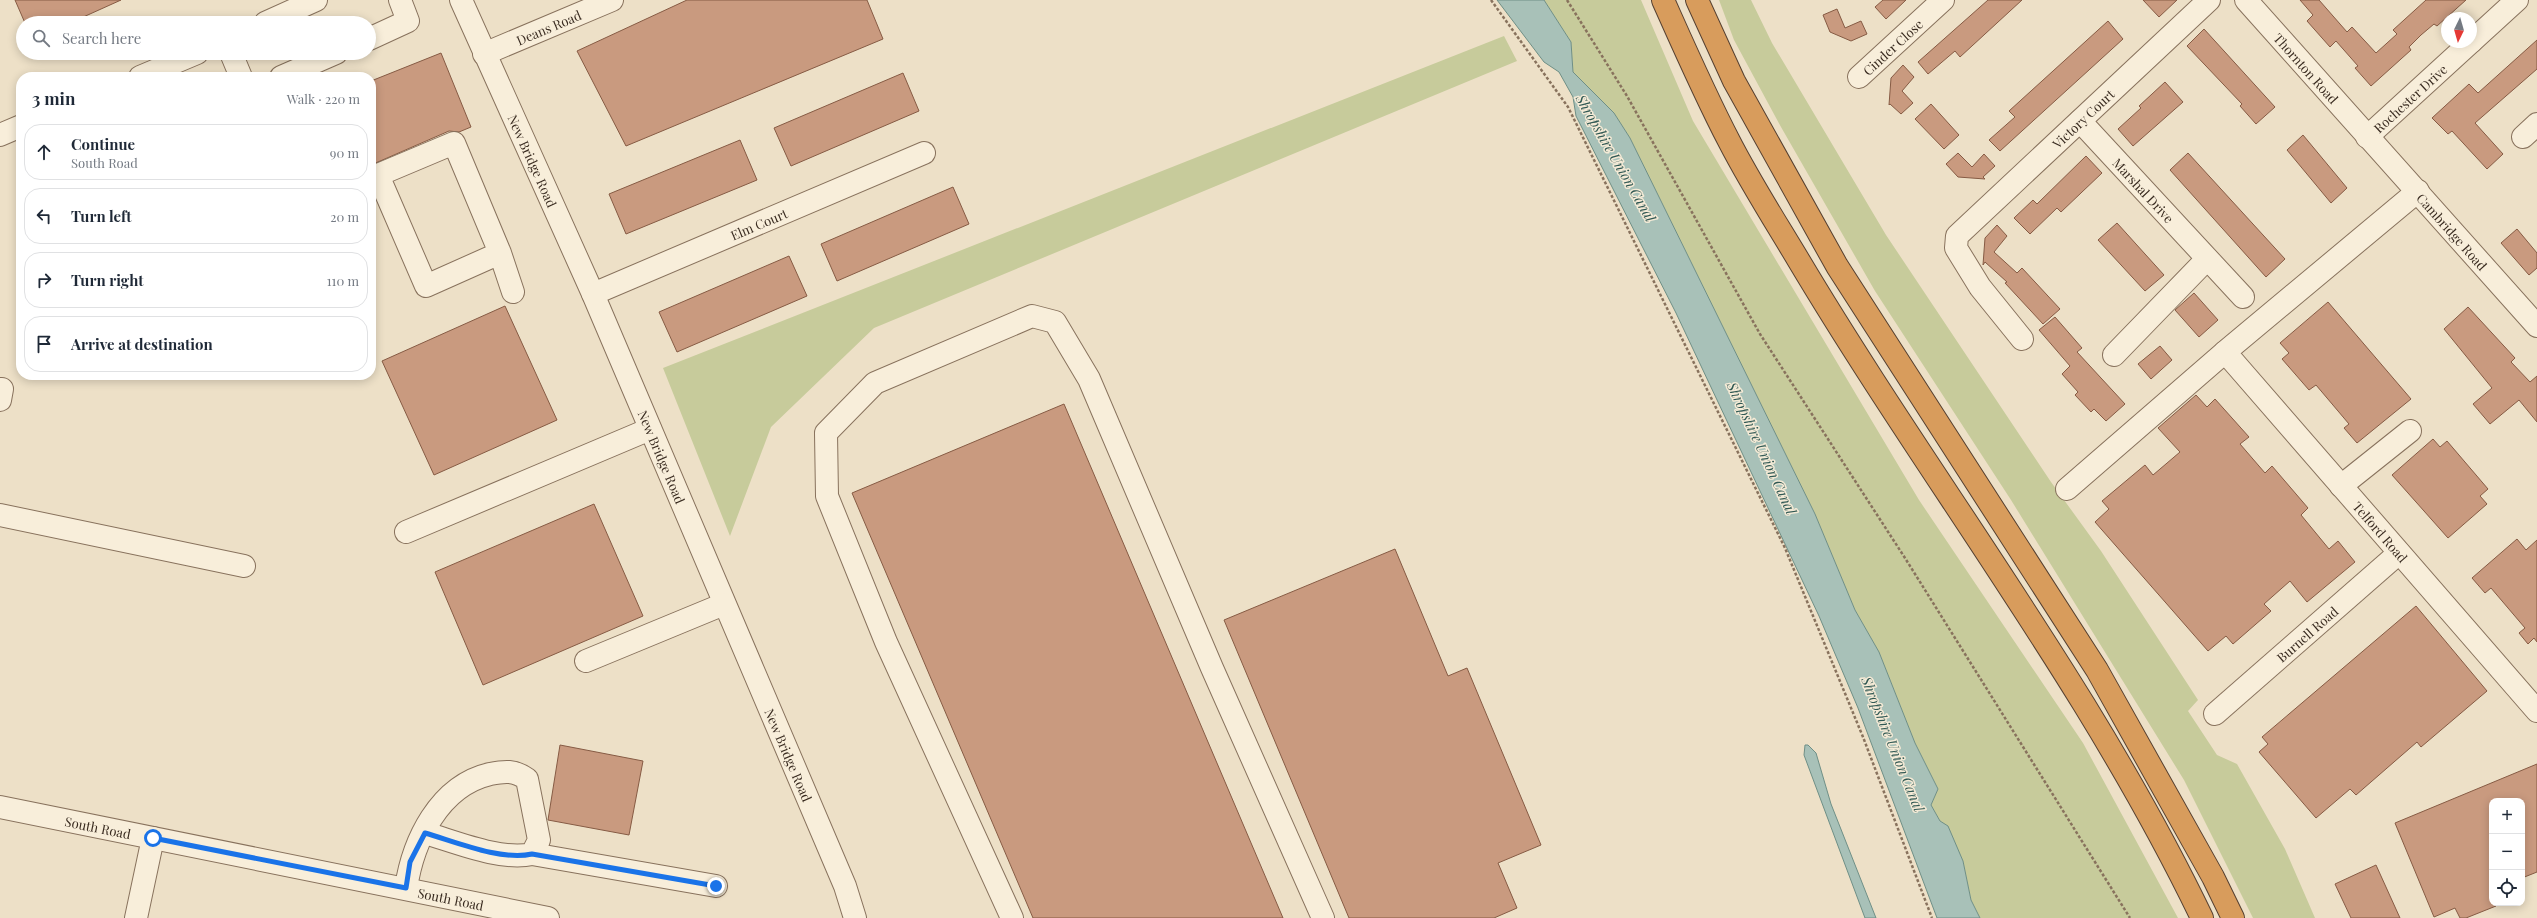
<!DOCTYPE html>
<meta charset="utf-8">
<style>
body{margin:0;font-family:"Playfair Display",serif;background:#f6f6f7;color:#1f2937}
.controls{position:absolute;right:12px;bottom:12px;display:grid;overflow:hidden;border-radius:8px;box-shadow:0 2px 10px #0003}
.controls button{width:36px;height:36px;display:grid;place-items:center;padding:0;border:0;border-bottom:1px solid #e0e1e3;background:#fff;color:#1f2937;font:20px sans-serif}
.compass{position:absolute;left:2441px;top:12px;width:36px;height:36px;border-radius:50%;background:#fff;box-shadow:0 2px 10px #0003;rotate:185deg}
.stop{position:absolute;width:12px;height:12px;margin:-9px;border:3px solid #1a73e8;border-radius:50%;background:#fff}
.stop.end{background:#1a73e8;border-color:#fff;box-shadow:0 1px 4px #0008}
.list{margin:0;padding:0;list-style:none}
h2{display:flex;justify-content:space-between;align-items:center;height:52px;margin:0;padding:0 16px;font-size:17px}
h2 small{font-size:13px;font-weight:400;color:#747a83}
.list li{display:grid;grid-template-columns:26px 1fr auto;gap:12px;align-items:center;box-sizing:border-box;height:56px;margin:0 8px 8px;padding:0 8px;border:1px solid #e0e1e3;border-radius:16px}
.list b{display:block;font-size:15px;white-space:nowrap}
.list p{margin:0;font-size:13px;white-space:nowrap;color:#747a83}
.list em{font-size:13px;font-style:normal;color:#747a83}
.icon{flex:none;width:22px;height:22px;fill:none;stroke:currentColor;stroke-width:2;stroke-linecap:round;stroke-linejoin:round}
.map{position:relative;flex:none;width:2537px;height:918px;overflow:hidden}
.search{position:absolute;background:#fff;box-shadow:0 2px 10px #0003;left:16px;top:16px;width:360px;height:44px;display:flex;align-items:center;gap:10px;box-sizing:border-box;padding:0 14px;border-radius:22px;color:#747a83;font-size:15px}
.panel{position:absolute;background:#fff;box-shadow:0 2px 10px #0003;left:16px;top:72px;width:360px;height:308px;border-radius:16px}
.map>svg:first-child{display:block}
.green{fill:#c7cb9b}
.water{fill:#a8c1b8;stroke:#6f8f86}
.building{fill:#c99a7f;stroke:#865b44}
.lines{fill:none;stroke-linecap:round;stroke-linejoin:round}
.minor-casing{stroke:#88725d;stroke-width:24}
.highway-casing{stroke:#564031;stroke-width:24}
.path{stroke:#88725d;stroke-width:2.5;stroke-dasharray:3 2;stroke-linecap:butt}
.minor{stroke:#f8eeda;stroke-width:22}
.highway{stroke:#d89c5c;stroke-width:22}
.route{stroke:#1a73e8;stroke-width:5}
.labels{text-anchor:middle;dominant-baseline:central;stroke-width:3;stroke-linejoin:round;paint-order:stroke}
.street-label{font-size:13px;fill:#392b20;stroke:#f4ead6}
.water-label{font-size:14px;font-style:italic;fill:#305853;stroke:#f4ead6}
</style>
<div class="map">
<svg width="2537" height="918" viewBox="0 0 2537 918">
<rect width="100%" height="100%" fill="#ede0c7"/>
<!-- green -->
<g class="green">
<path d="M1544,0h97l52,121 226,379 164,243 95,175h-198l-9,-18 -8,-39 -32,-56 7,-16 -23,-46 -36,-91 -24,-42 -40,-96 -185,-376 -16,-25 -41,-41 -2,-30z"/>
<path d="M1719,0h32l21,43 114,192 165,247 50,69 97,149 -10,11 29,44 20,9 48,85 30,69h-62l-69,-138 -173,-280 -136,-209 -94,-164 -47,-87z"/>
<path d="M1504,36l13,25 -643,267 -103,99 -41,109 -67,-168z"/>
</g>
<!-- water -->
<g class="water">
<path d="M1497,0h47l27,42 2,30 41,41 16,25 185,376 40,96 24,42 36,91 23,46 -7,16 9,16 8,5 15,35 8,39 9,18h-43l-79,-210 -39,-92 -143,-303 -100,-197 -3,-19 -14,-25 -15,-10z"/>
<path d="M1805,745h3l8,8 15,51 45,114h-11l-61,-163z"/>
</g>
<!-- building -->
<g class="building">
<path d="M15,0h106l-51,23h-45z"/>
<path d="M687,0h180l16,39 -257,107 -49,-95z"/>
<path d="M1883,0h23l-20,19 -11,-12z"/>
<path d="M1988,0h34l-62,57 -5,-6 -27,23 -10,-12z"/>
<path d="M2143,0h34l-18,17z"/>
<path d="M2300,0h19l28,32 5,-5 24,26 21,-19 -4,-4 33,-30h40l-29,26 -3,-2 -13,11 -12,12 2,3 -40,36 -16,-18 3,-2 -22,-25 -6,6 -23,-26 6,-6z"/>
<path d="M1837,9l8,19 16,-7 6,13 -16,7 -21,-9 -7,-17z"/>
<path d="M2108,21l15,18 -123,112 -11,-11 26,-23 -6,-6z"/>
<path d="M2204,29l71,78 -19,17 -16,-18 2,-2 -55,-58z"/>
<path d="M2537,40v29l-62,54 28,31 -16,15 -35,-38 -4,3 -16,-16 37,-34 9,9z"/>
<path d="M441,53l30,74 -12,5 -10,-1 -78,34v-84z"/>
<path d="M1903,65l11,12 -12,14 11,12 -12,11 -11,-10 -1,1 2,-27z"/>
<path d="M903,73l16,38 -128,55 -17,-38z"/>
<path d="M2165,82l18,20 -50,44 -15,-17 23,-21 -2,-2z"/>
<path d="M1931,104l28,31 -15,14 -29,-30z"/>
<path d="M2303,135l44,53 -16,15 -44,-53z"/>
<path d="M740,140l17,40 -131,54 -17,-40z"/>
<path d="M1958,153l14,14 12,-13 11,12 -12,11 2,2 -27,-2 -12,-13z"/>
<path d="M2188,153l97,106 -19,18 -96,-107z"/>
<path d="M2086,156l16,17 -41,39 -4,-4 -27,26 -16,-16 19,-18 4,4z"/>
<path d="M953,187l16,37 -132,57 -16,-37z"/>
<path d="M2117,223l47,52 -19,16 -47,-51z"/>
<path d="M1997,225l10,11 -13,16 23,21 5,-5 38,41 -17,15 -38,-41 2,-1 -22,-20 -2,3 2,-27z"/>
<path d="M2517,229l20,24v15l-8,7 -28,-32z"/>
<path d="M789,256l18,40 -130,56 -18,-40z"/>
<path d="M2194,293l24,27 -19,17 -24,-27z"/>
<path d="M2328,302l83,97 -54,44 -13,-15 5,-4 -33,-39 -7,5 -27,-31 7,-6 -9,-10z"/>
<path d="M505,306l52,114 -123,55 -52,-114z"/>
<path d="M2468,307l47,51 -4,4 19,20 7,-6v46l-18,-22 -29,24 -17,-20 19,-16 -48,-59z"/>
<path d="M2055,317l27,31 -5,4 48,52 -19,17 -12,-12 -3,3 -16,-17 3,-3 -16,-18 8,-8 -31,-36z"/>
<path d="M2160,346l12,14 -21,19 -13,-15z"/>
<path d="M2196,395l11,12 8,-8 34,38 -9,7 25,29 7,-7 36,42 -7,7 28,34 9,-8 17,21 -48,40 -17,-21 -26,23 7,7 -38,33 -7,-8 -18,15 -113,-129 14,-13 -7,-8 43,-36 8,10 27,-23 -22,-24z"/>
<path d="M1064,404l219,514h-250l-181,-425z"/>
<path d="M2433,439l7,8 7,-6 41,48 -8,7 7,8 -39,34 -56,-63z"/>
<path d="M594,504l49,112 -160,69 -48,-113z"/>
<path d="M2517,539l9,11 11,-10v102l-3,-4 -6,6 -9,-11 6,-5 -34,-40 -6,5 -13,-15z"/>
<path d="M1395,549l53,127 19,-8 74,177 -43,18 19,45 -23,10h-145l-125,-298z"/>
<path d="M2416,606l71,85 -66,56 -4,-5 -61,53 -6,-6 -34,29 -57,-66 9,-8 -6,-7z"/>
<path d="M560,745l83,16 -14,74 -81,-15z"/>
<path d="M2537,764v108l-15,6v-77h-30v102l4,3 -30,12h-6l-5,-10 -21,9 -39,-94z"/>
<path d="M2376,865l24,53h-49l-16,-34z"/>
</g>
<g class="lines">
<defs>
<g id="minor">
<path id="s1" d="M461,0l132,294 252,592 10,32"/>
<path id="s2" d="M2246,0l291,326"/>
<path d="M265,23l51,-23"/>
<path d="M369,39l39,-18 -8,-21"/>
<path d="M2471,42l46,-42"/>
<path d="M231,53l10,24"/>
<path id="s3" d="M484,54l128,-54"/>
<path d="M140,77l57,-24"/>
<path d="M281,77l55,-24"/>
<path id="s4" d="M1859,77l84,-77"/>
<path id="s5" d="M2080,121l163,176"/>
<path d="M0,135l21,-9"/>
<path id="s6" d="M2367,137l104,-95"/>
<path d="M2523,137l14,-13"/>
<path id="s7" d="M2418,191l-193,161 312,359"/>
<path d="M500,253l-46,-110 -76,32 48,111 74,-33 13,39"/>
<path id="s8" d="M593,294l331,-141"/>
<path id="s9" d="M2022,339l-42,-52 -24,-39 1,-12 252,-236"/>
<path d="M2114,355l93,-96"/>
<path d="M0,389h2l-2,11"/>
<path d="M2341,486l69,-55"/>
<path d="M2067,489l158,-137"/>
<path d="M0,515l244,51"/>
<path d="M406,532l244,-103"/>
<path d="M586,661l138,-57"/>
<path id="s10" d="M2215,714l184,-161"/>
<path id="s11" d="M0,807l548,111"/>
<path d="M532,854l184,32"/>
<path d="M406,888c7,-47 33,-102 84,-114 15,-3 24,-4 37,5l12,61 -7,14c-31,7 -76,-12 -107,-21"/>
<path d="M136,918l17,-80"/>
<path d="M1012,918l-126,-276 -59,-146 -1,-63 49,-50 157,-67 23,6 34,57 123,289 111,250"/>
</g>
<g id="highway">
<path d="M1663,0c21,47 42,95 66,141 21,41 46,80 70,120 132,221 291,424 403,657"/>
<path d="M1697,0l37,81 103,185 260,404 116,207 20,41"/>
</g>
</defs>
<!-- minor casing -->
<use href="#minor" class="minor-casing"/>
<!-- highway casing -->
<use href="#highway" class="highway-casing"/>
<!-- path -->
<g class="path">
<path d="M1491,0l77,107 217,441 78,189 69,181"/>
<path d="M1567,0l60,96 133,238 145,224 225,360"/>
</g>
<!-- minor -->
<use href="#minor" class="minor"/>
<!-- highway -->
<use href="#highway" class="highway"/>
</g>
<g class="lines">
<!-- route -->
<path class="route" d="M153,838l253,50 4,-26 15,-29c31,9 76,28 107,21l184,32"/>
</g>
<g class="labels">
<!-- street labels -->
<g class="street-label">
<text stroke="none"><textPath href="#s3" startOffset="70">Deans Road</textPath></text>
<text stroke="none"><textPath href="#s4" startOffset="45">Cinder Close</textPath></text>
<text stroke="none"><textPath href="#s2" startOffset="91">Thornton Road</textPath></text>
<text stroke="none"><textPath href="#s6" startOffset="58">Rochester Drive</textPath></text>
<text stroke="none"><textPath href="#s9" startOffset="297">Victory Court</textPath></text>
<text stroke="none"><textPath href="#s1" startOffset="176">New Bridge Road</textPath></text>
<text stroke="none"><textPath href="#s5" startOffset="94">Marshal Drive</textPath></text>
<text stroke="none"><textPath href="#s8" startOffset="180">Elm Court</textPath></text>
<text stroke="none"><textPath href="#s2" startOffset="310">Cambridge Road</textPath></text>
<text stroke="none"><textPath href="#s1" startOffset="499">New Bridge Road</textPath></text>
<text stroke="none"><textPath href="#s7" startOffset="489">Telford Road</textPath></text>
<text stroke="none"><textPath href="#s10" startOffset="122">Burnell Road</textPath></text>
<text stroke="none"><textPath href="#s1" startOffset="823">New Bridge Road</textPath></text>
<text stroke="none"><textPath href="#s11" startOffset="100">South Road</textPath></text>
<text stroke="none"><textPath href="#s11" startOffset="460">South Road</textPath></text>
</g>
<!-- water labels -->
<g class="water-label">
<text transform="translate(1616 158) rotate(60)">Shropshire Union Canal</text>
<text transform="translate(1762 448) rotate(65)">Shropshire Union Canal</text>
<text transform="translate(1893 744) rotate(68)">Shropshire Union Canal</text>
</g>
</g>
</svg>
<div class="controls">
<button>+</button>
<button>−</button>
<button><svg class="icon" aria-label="locate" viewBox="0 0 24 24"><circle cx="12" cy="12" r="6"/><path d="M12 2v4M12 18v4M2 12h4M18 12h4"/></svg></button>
</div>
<svg class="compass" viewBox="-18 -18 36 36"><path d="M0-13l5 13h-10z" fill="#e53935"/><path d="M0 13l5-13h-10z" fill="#747a83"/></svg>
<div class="stop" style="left:153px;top:838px"></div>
<div class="stop end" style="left:716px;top:886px"></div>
<div class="search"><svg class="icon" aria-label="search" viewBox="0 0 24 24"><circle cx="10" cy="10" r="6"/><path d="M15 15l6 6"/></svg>Search here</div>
<section class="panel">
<h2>3 min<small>Walk · 220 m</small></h2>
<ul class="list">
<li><svg class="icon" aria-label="ahead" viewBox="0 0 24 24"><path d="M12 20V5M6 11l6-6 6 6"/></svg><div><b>Continue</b><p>South Road</p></div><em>90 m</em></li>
<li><svg class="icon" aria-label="left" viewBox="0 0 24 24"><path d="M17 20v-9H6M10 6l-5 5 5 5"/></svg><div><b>Turn left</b></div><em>20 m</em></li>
<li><svg class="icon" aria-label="right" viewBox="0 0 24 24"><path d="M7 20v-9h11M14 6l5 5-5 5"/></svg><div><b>Turn right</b></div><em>110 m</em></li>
<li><svg class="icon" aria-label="arrive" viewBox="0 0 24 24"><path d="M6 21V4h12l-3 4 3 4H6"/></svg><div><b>Arrive at destination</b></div></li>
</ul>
</section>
</div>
